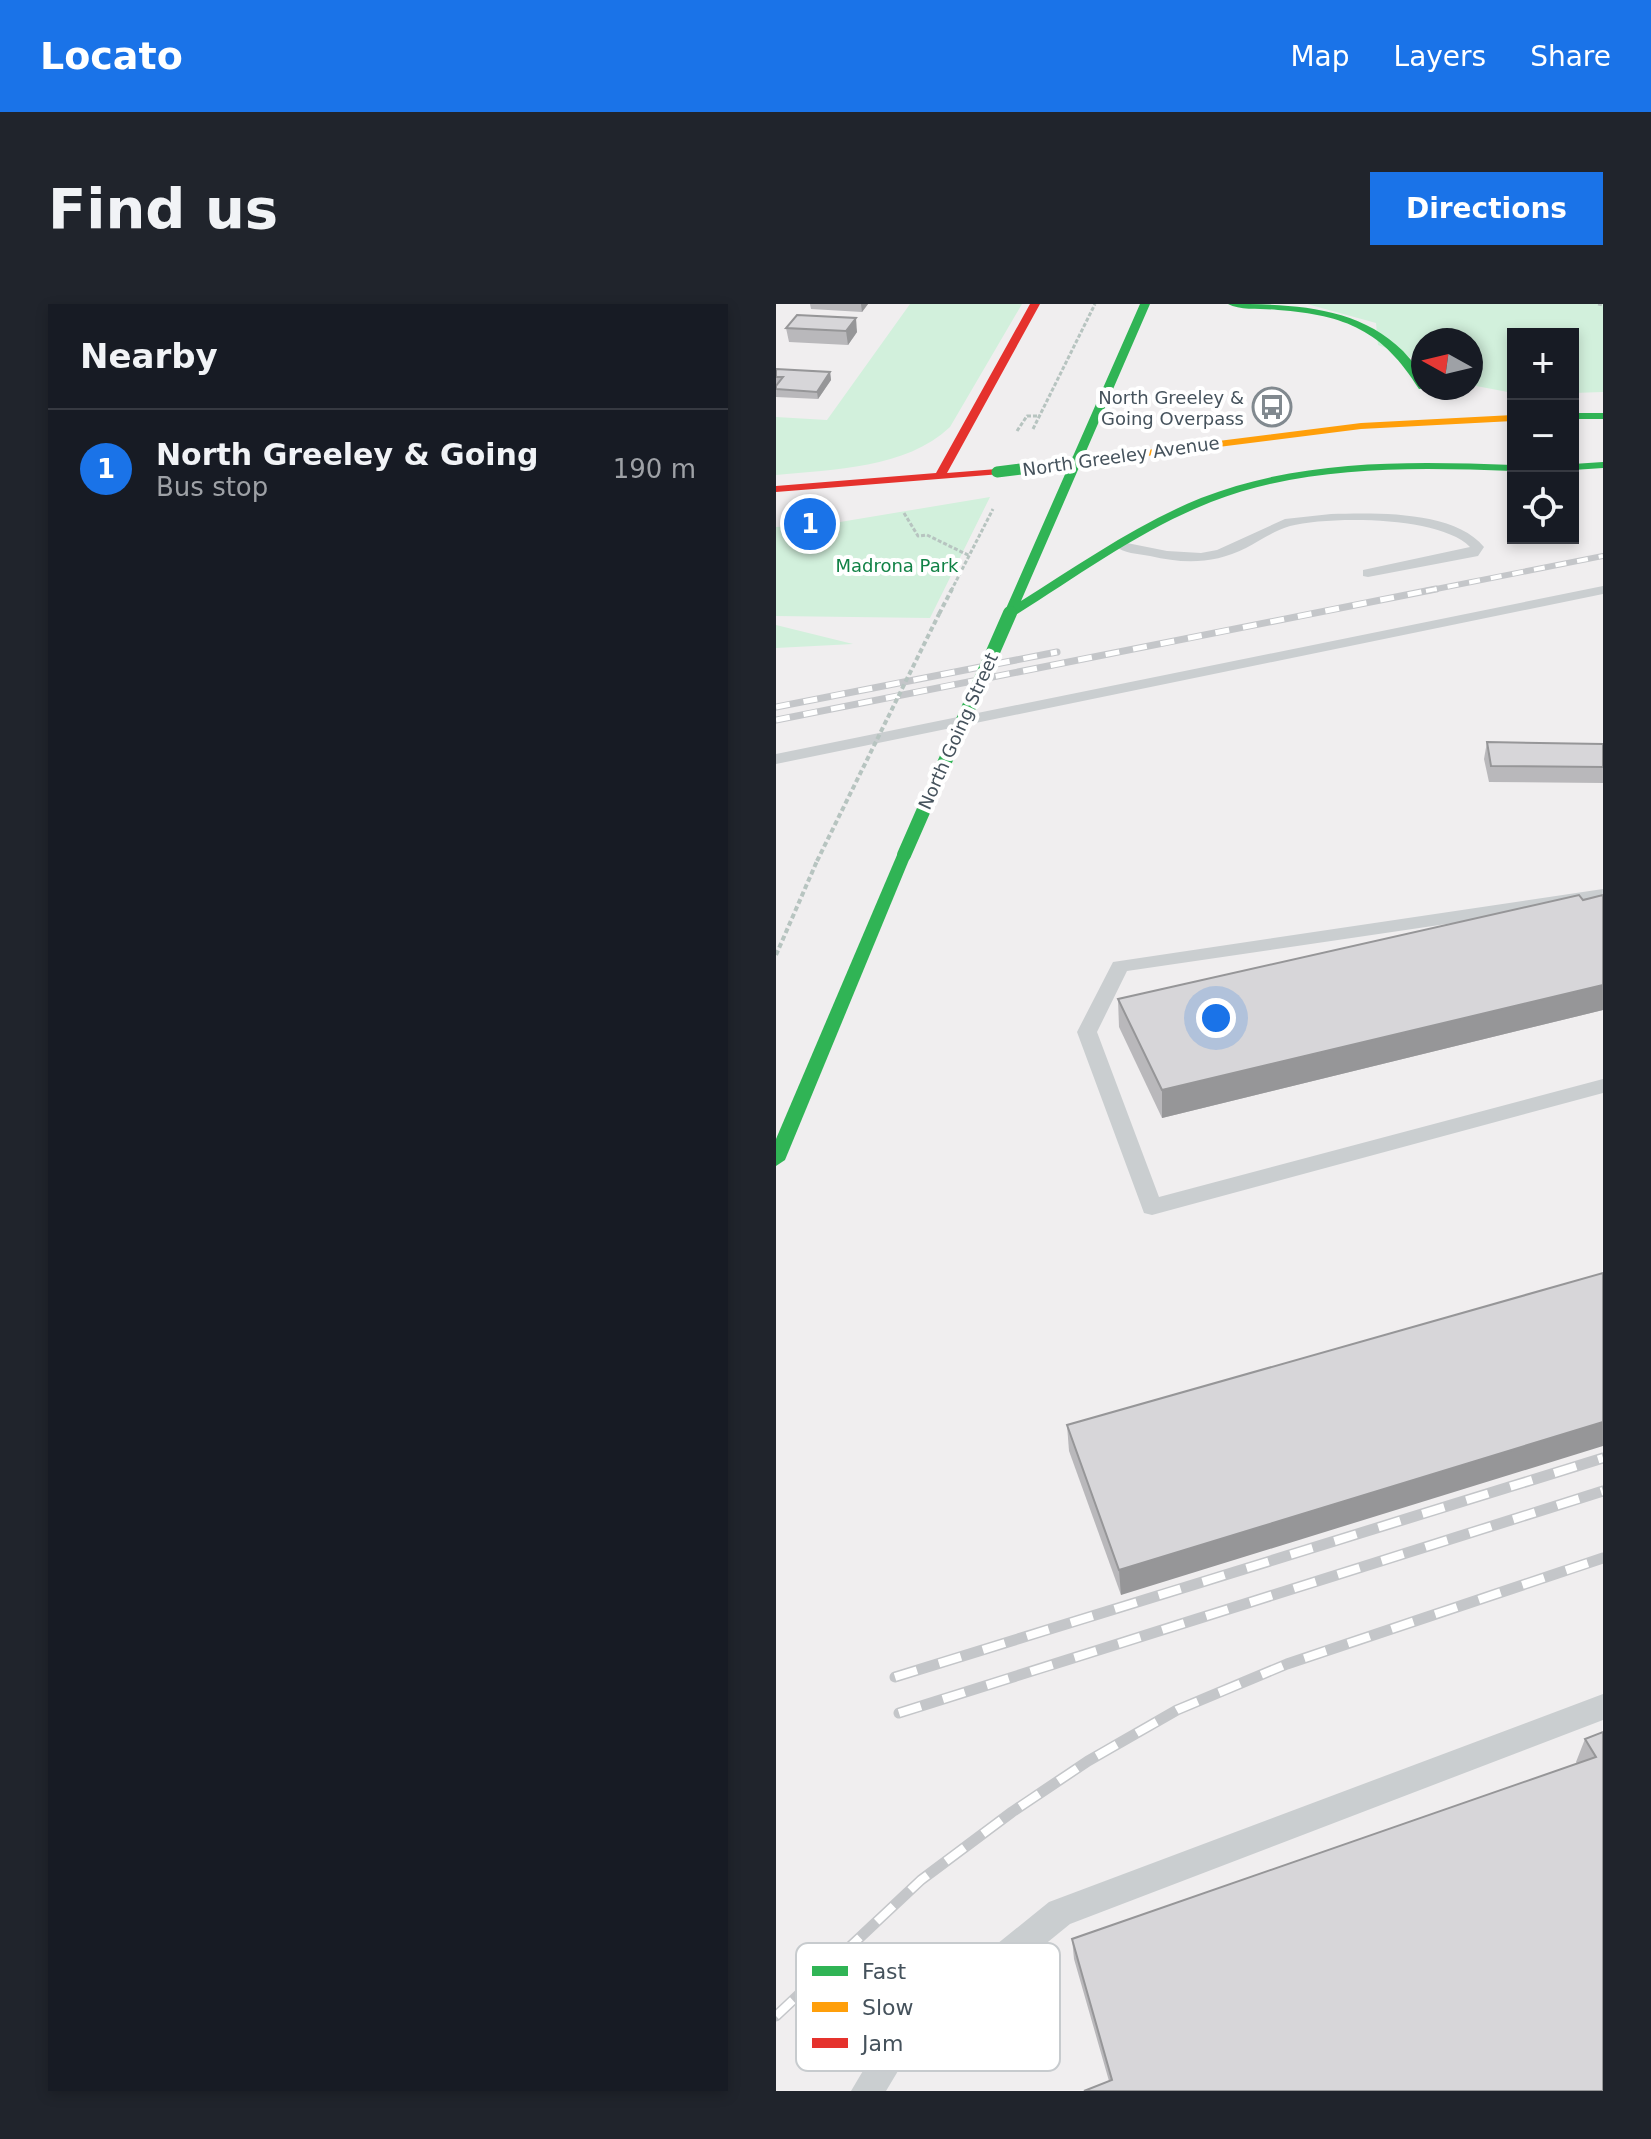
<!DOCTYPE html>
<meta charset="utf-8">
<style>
body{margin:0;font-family:"DejaVu Sans",sans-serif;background:#20242c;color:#f1f3f6}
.controls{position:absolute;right:24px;top:24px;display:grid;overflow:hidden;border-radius:0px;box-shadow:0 4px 12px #0003}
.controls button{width:72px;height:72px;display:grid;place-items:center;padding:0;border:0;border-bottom:2px solid #363941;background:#171b24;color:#f1f3f6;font:40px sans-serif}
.compass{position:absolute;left:635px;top:24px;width:72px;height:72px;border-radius:50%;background:#171b24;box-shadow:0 4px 12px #0003;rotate:278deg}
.you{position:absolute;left:440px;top:714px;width:28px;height:28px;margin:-20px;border:6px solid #fff;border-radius:50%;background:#1a73e8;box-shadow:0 0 0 12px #1a73e833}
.badge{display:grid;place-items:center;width:52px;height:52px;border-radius:50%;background:#1a73e8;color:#fff;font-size:26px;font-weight:700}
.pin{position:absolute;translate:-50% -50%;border:4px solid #fff;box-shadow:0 2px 8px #0006}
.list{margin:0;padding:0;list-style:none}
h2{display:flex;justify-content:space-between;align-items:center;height:104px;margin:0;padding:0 32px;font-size:34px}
h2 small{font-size:26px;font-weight:400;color:#9ea1a6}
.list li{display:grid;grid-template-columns:52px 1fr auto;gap:24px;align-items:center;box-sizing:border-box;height:120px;padding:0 32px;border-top:2px solid #363941}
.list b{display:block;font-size:30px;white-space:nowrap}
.list p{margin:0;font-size:26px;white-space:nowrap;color:#9ea1a6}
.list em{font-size:26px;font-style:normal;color:#9ea1a6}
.icon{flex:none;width:44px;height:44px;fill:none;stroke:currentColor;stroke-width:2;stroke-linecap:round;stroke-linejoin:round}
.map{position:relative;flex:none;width:827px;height:1787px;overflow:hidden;border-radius:0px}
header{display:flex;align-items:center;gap:48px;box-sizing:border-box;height:112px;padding:0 40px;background:#1a73e8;color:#fff}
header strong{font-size:38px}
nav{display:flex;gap:44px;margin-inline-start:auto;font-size:28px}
.intro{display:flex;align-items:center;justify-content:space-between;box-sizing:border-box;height:192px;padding:0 48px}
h1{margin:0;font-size:56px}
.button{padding:20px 36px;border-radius:0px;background:#1a73e8;color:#fff;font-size:28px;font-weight:700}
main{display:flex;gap:48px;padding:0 48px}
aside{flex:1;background:#171b24;border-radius:0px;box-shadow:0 4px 12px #0003}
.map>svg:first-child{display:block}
.green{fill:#d2f0dc}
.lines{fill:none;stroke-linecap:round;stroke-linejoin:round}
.path-far1{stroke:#b7c4c0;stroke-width:3;stroke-dasharray:4 2;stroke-linecap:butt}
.path{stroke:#b7c4c0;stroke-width:4;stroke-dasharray:5 3;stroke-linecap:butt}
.lane{fill:#caced0;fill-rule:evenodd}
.fast{fill:#30b455;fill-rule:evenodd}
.slow{fill:#ff9f0a;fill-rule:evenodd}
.jam{fill:#e5322d;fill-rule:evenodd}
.rail-far2-casing{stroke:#c4c6c9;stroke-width:6}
.rail-far1-casing{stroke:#c4c6c9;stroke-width:7}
.rail-casing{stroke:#c4c6c9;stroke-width:11}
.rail-far2{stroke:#fff;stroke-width:4;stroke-dasharray:11;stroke-linecap:butt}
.rail-far1{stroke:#fff;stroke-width:5;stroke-dasharray:14;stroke-linecap:butt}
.rail{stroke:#fff;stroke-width:8;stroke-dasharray:23;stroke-linecap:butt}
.path-bridge{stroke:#b7c4c0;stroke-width:4;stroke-dasharray:5 3;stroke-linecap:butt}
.fast-bridge-far1{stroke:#30b455;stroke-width:11}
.fast-bridge{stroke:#30b455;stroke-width:14}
.wall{fill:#b9b8bb}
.shaded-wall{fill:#969698}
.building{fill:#d7d6d9;stroke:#969698;stroke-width:2}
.labels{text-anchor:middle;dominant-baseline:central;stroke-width:8;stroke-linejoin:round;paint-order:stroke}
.far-poi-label{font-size:18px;fill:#45525c;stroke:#fff;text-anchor:end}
.far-street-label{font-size:18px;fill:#45525c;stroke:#fff}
.far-park-label{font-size:18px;fill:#118246;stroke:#fff}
.key{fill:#fff;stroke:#c7cbce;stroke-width:2}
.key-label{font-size:22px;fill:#45525c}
</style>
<header>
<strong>Locato</strong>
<nav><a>Map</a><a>Layers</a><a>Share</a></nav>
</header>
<div class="intro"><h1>Find us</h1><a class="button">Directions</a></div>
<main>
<aside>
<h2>Nearby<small></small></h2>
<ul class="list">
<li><span class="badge">1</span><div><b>North Greeley &amp; Going</b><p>Bus stop</p></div><em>190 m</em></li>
</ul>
</aside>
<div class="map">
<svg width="827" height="1787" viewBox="0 0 827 1787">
<rect width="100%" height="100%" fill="#f0eeef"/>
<!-- green -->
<g class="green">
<path d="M134,0h112l-72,123c-45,42 -116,42 -174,48v-58l51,3z"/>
<path d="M531,0h296v88l-30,1v-59h-60v59l-42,-8v-45h-48v22l-45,-17 -2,-22z"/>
<path d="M214,193l-60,121 -154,-2v-89l46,-2z"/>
<path d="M0,321l77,19 -77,4z"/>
</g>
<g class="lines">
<!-- path-far1 -->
<g class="path-far1">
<path d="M822,0l5,1"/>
<path d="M257,125l62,-125"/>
<path d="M241,127l10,-15h13"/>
<path d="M128,209l14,23 9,-1 43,21"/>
<path d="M175,287l42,-82"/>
</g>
<!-- path -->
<g class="path">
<path d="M163,310l13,-25"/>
<path d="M0,651l41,-94"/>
</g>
<!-- lane -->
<g class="lane">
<path d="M555,210c44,-1 123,-4 153,33l-6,9 -110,21 -5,-1v-6l107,-23c-30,-31 -139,-31 -180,-21 -16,5 -30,14 -44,22 -32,16 -62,16 -96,8 -12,-2 -27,-3 -35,-10l7,-4 45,9 34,2 16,-3 68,-31z"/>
<path d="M827,282v8l-827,170v-10z"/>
<path d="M827,585v12l-476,70 -30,61 62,165 444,-118v14l-451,122 -8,-2 -67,-181 36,-70z"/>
<path d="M827,1390v26l-533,204 -140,114 -32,33 -12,20h-35l25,-42 32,-33 141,-114z"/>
</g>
<!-- fast -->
<g class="fast">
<path d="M364,0h10l-129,297c59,-37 116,-77 180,-103 100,-39 207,-37 312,-33v6c-102,-4 -206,-6 -302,31 -71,28 -133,74 -197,114h-8l-2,-3z"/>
<path d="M452,0c61,0 129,1 175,47 10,11 20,22 20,37h4l-8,1c-36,-58 -73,-74 -141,-79 -15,-2 -37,1 -50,-6z"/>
<rect x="797" y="109" width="30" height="6"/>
<path d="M827,158v6l-30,2v-6z"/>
<path d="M128,547l7,4 -126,305 -9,6v-27l121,-284z"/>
</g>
<!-- slow -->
<path class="slow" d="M737,111v6l-152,8 -222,28 -5,-3 5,-3 222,-28z"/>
<!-- jam -->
<path class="jam" d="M254,0h10l-93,169 50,-4 4,1v4l-225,18v-6l160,-13z"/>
<defs>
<path id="rail-far2" d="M650,287l177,-35"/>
<g id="rail-far1">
<path d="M0,403l281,-55"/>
<path d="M0,416l660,-131"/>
</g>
<g id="rail">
<path d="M119,1373l708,-219"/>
<path d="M123,1409l704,-222"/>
<path d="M0,1712l145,-136 91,-68 76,-51 89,-51 110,-46 316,-106"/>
</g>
</defs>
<!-- rail-far2 casing -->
<use href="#rail-far2" class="rail-far2-casing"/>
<!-- rail-far1 casing -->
<use href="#rail-far1" class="rail-far1-casing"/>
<!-- rail casing -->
<use href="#rail" class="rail-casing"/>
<!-- rail-far2 -->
<use href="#rail-far2" class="rail-far2"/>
<!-- rail-far1 -->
<use href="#rail-far1" class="rail-far1"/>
<!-- rail -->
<use href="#rail" class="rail"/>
<!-- path-bridge -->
<path class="path-bridge" d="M41,557l122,-247"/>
<!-- fast-bridge-far1 -->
<path class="fast-bridge-far1" d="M221,168l142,-18"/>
<!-- fast-bridge -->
<path class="fast-bridge" d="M128,551l106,-242"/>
</g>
<!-- wall -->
<g class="wall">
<path d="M34,0h58l-6,8 -51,-3z"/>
<path d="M10,24l71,4 -9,13 -59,-3z"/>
<path d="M0,65l54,3 1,8 -13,19 -42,-2v-11l2,-2h-2z"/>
<path d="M711,438l116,2v39l-114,-1 -5,-23z"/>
<path d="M827,591v115l-441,108 -43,-91 -1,-28z"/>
<path d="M827,969l-482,322 -52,-144 -2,-26z"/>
<path d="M827,1428v359l-494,-10 -35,-122 -2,-20 505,-175 -1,-2 9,-23z"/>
</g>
<!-- shaded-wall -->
<g class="shaded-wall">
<path d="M85,0h7l-6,8z"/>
<path d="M80,14l1,14 -9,13 -2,-14z"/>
<path d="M54,68l1,8 -13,19 -1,-7z"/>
<path d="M827,681v25l-441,108v-28z"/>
<path d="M827,1118v24l-482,149 -2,-25z"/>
</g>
<!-- building -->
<g class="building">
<path d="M21,11l59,3 -10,13 -60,-3z"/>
<path d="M0,65l54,3 -13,20 -41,-3v-3l7,-9h-7z"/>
<path d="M711,438l116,2v23l-112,-1z"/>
<path d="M803,591l4,5 20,-5v90l-441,105 -44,-91z"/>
<path d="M827,969v149l-484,148 -52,-145z"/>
<path d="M827,1428v359h-519l28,-11 -40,-141 524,-182 -11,-18z"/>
</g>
<!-- icons -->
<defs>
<symbol id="bus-ring" viewBox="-11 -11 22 22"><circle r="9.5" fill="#fff" stroke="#81898f" stroke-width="1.5"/><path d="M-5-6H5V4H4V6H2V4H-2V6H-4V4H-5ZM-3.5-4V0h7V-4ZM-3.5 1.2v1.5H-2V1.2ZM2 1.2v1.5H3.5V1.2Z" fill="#81898f"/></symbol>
</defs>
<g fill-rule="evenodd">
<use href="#bus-ring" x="474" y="81" width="44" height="44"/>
</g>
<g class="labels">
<!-- far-poi labels -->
<g class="far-poi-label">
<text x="468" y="93">North Greeley &amp;<tspan x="468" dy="21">Going Overpass</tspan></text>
</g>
<!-- far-street labels -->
<g class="far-street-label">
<text transform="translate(345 152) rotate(-8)">North Greeley Avenue</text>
<text transform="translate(182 427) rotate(-66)">North Going Street</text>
</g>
<!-- far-park labels -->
<g class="far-park-label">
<text x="121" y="261">Madrona Park</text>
</g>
</g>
<!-- legend -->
<rect x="20" y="1639" width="264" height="128" rx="12" class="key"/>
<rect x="36" y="1662" width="36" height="10" fill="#30b455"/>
<rect x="36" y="1698" width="36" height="10" fill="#ff9f0a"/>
<rect x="36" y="1734" width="36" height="10" fill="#e5322d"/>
<g class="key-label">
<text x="86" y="1675">Fast</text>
<text x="86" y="1711">Slow</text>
<text x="86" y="1747">Jam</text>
</g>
</svg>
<div class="controls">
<button>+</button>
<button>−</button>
<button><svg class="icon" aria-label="locate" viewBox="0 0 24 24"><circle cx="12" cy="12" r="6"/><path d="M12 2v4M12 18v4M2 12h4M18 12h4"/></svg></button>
</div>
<svg class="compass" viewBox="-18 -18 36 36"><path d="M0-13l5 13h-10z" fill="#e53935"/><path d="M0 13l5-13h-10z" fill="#9ea1a6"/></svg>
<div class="you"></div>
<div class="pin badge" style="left:34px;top:220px">1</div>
</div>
</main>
